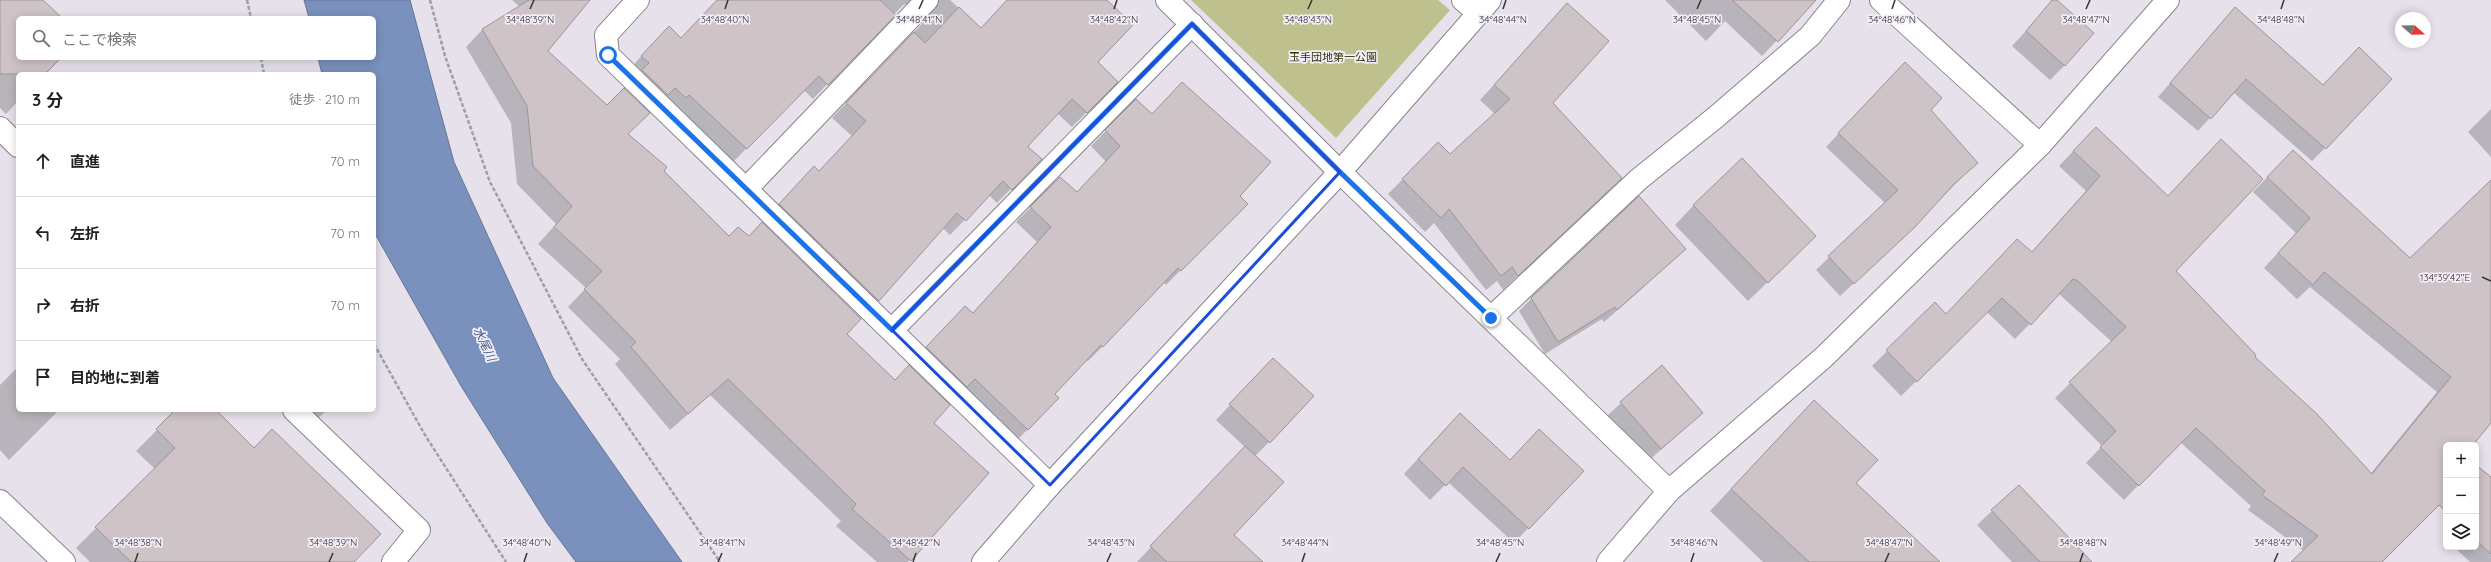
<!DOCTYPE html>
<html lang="ja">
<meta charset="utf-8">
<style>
body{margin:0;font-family:Quicksand,"Noto Sans JP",sans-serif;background:#f2f2f2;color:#222}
.controls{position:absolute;right:12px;bottom:12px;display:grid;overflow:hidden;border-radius:6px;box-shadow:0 2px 10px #0003}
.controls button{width:36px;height:36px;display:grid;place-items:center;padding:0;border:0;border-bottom:1px solid #e0e0e0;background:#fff;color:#222;font:20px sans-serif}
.compass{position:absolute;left:2395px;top:12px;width:36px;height:36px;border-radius:50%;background:#fff;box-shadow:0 2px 10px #0003;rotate:110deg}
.stop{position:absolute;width:12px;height:12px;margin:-9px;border:3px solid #1a73e8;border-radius:50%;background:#fff}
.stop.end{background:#1a73e8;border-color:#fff;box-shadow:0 1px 4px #0008}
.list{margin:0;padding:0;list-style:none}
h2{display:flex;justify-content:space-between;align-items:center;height:52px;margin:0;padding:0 16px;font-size:17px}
h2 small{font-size:13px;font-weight:400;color:#767676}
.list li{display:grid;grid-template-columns:26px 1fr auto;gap:12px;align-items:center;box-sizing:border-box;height:72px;padding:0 16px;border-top:1px solid #e0e0e0}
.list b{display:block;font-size:15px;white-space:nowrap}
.list em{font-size:13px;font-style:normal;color:#767676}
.icon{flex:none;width:22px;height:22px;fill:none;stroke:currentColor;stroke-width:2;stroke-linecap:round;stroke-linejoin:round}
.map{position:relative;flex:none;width:2491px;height:562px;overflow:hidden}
.search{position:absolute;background:#fff;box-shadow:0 2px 10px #0003;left:16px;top:16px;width:360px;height:44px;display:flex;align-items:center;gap:10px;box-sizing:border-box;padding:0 14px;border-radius:6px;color:#767676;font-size:15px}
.panel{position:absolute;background:#fff;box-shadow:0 2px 10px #0003;left:16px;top:72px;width:360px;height:340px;border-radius:6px}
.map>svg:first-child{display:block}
.green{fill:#bec18e}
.water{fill:#7a91bd;stroke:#667595}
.shadow{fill:#0003}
.building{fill:#cec3c7;stroke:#9e9497}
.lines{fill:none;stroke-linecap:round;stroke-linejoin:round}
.minor-casing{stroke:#88838b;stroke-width:24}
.tertiary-casing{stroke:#88838b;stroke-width:24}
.path{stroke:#a29ea5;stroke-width:2.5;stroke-dasharray:4 2;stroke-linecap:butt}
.minor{stroke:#fff;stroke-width:22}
.tertiary{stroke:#fff;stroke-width:22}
.route{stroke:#1a73e8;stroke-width:5}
.marked{fill:none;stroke:#1d4ed8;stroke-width:3;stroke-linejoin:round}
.ticks{fill:none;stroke:#363437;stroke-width:1.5}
.labels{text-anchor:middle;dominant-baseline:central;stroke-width:3.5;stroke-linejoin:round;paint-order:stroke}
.park-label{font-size:11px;fill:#323308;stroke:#f3eef7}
.water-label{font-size:12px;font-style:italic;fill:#385690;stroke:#f3eef7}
.ticks-label{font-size:10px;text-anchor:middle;fill:#363437;stroke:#f3eef7;stroke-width:3.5;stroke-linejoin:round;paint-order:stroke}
</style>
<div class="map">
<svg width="2491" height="562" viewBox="0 0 2491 562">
<rect width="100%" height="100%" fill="#e6e1ea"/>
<!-- green -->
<path class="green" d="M1191,0h247l12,10 -114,128z"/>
<!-- water -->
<path class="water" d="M304,0h106l44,162 99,216 129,184h-106l-29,-39 -86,-137 -87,-154v-158h-52l-4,-16h56v-40h-65z"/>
<!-- shadow -->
<g class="shadow">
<path d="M0,0h42l19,18h-43v40h41l-15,16h-26v27l-12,13 -6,-6z"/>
<path d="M512,0h77l-43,52 183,185 116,97 87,89 56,50 -80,89h-31l-41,-36 5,-5 -131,-126 -40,35 -55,-66 5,-5 -52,-52 18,-19 -48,-44 18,-20 -39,-40 -6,-61 -45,-76 16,-17 38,-23z"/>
<path d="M718,0h232l31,28 26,-28h99l-10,62 21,20 -45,45 -15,-14 -30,34 13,12 -43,44 -8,-8 -39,40 -7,-7 -80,87 -98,-96 35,-37 19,-10 33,-36 -20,-18 90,-94 3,-6 -10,-16 -12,3 -90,94 -9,-9 -72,73 -104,-92 26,-29 26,-3z"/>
<path d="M1665,0h150l-53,56 -37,-35 -19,20z"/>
<path d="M2054,0h2l9,65 -15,15 -38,-34z"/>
<path d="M1567,5l-15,98 54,89 -103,98 -6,-9 -11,9 -52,-67 -9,9 -37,-38 50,-50 12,11 45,-41 -15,-14z"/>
<path d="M2235,8l90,140 -13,13 -79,-69 -35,39 -40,-34z"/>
<path d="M1892,77l37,33 34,66 -62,64 -61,56 -24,-26 69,-67 -59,-56z"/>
<path d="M1182,83l56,114 8,7 -80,81 -3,-3 -61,65 -14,14 -2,-1 -32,34 -26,35 -15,15 -101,-82 38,-40 22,-8 65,-72 -21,-20 44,-44 16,15 30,-31 -15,-16 45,-46 15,15z"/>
<path d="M2491,109v48l-23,-25z"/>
<path d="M2081,143l93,128 79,86 118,116 66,-81 -127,-105 -13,12 -33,-31 32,-35 -43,-41 25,-26 132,94 81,-78v240l-19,23h-26v32l-70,85h-84l12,-11 -56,-41 3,-4 -71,-64 -56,58 -38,-37 16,-17 -47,-48 57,-56 -53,-48 -44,45 -28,-27 -86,84 -29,-30 63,-62 11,11 85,-62 55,-62 -27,-25z"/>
<path d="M1694,205l102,50 -48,46 -73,-76z"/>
<path d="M1644,287l-40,35 -2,-3 -57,35 -26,-43 13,-13z"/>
<path d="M18,367v43h41l-50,50 -9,-10v-65z"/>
<path d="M1259,374l10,68 -14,14 -23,79 29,27h-124l108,-115 -29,-27z"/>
<path d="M1621,403l81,10 -56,50 -40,-46z"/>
<path d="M177,410h37l139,152h-263l-14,-14 79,-79 -19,-18z"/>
<path d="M306,410h21l-11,10z"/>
<path d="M1792,424l63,59 83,79h-175l-53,-51z"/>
<path d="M1445,429l65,32 72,10 -68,72 -66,-61 -18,18 -26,-26z"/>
<path d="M2491,510v52h-21l-16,-15h22v-22z"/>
<path d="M1992,511l75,51h-55l-35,-37z"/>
</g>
<!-- building -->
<g class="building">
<path d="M0,0h43l19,18h-44v40h43l-16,16h-45z"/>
<path d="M529,0h61l-42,51 59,54 17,-17 26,25 -22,21 39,33 -3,4 65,65 9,-9 11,9 13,-14 99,97 -14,15 48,46 14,-15 41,40 -16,18 55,50 -78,88 -59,-52 4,-5 -128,-125 -40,35 -57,-67 5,-5 -52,-53 18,-18 -48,-44 18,-21 -39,-40 -6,-60 -45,-77z"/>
<path d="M717,0h163l16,15 -68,70 -9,-9 -72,73 -58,-54 -3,3 -11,-10 -7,7 -26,-25 7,-7 -8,-7 28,-30 12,12z"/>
<path d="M1007,0h100l26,25 -35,37 20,20 -31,31 -15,-14 -43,46 -1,2 14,12 -30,31 -9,-9 -37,40 -9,-8 -78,88 -100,-97 35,-38 5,5 47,-50 -20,-18 68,-71 11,11 34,-36 22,21z"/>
<path d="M1732,0h84l-38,42z"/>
<path d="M2052,0h5l37,33 -29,33 -39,-35z"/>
<path d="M1567,3l42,38 -56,62 69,75 -104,98 -6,-9 -11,9 -52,-67 -8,9 -39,-39 36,-37 12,12 60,-55 -16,-14z"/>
<path d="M2235,7l88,78 36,-38 33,32 -66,70 -80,-70 -35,40 -41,-36z"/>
<path d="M1905,62l37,36 -11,12 47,53 -24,21 -39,43 -61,57 -26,-28 70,-66 -60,-57z"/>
<path d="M1182,82l89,80 -31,34 8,8 -67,67 -3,-3 -75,79 -2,-2 -46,49 4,4 -31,32 -53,-51 -8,8 -41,-40 39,-41 8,7 78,-86 -21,-20 30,-30 17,15 43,-46 -15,-16 31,-31 16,15z"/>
<path d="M2096,127l72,69 53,-57 42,40 -87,92 80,84 -1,2 62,57 55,60 79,-97 -127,-105 -11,13 -35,-32 32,-35 -43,-41 26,-27 117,108 81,-78v243l-18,22h-27v67l-7,-7 -57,57h-91l27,-26 -56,-41 3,-4 -69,-63 -57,58 -39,-39 16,-16 -47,-49 57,-55 -48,-46 -5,-2 -42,46 -29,-27 -85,84 -31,-32 49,-48 11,12 71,-75 15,13 68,-76 -27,-25z"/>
<path d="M1742,158l74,78 -48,47 -75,-78z"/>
<path d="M1639,196l47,53 -69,61 -2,-3 -57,35 -27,-44z"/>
<path d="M1273,358l41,38 -44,47 -41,-39z"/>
<path d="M1662,365l41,48 -42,36 -41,-47z"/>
<path d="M1814,400l64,60 -22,23 84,79h-131l-78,-73z"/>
<path d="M175,410h41l38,38 18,-19 109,105 -27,28h-223l-36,-35 80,-79 -19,-19z"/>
<path d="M1460,413l50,47 29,-31 45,42 -55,58 -66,-62 -17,19 -28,-27z"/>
<path d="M1245,446l39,36 -50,53 29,27h-96l-17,-16z"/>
<path d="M2476,465l15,12v77l-15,-14z"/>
<path d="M2019,485l73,77h-52l-49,-52z"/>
</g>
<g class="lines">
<defs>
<g id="minor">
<path d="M638,0l-32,35 2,20 442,430"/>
<path d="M1463,0l15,13"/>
<path d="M1881,0l159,145"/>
<path d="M0,128l18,18"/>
<path d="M1340,172l329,319"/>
<path d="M747,188l180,-188"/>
<path d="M1491,318l148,-139 77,-62 94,-81 29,-36"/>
<path d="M892,330l300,-306"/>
<path d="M294,410l125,120 -26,32"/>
</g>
<g id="tertiary">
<path d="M1167,0l173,172"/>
<path d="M0,501l64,61"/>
<path d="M983,562l67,-77 290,-313 150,-172"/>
<path d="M1608,562l61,-71 155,-134 216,-212 128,-145"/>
</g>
</defs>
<!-- minor casing -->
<use href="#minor" class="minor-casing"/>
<!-- tertiary casing -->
<use href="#tertiary" class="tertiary-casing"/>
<!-- path -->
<g class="path">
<path d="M247,0l4,18"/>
<path d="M430,0l15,56 45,126 92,177 138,203"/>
<path d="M261,58l3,16"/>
<path d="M374,344l51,91 81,127"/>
</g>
<!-- minor -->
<use href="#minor" class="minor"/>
<!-- tertiary -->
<use href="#tertiary" class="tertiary"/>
</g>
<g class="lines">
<!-- route -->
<path class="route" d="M608,55l284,275 300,-306 148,148 151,146"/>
</g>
<!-- marked area -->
<path class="marked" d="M1192,24l148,148 -290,313 -158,-155z"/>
<!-- ticks -->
<path class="ticks" d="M530,9l4,-9M725,9l3,-9M919,9l4,-9M1114,9l3,-9M1308,9l4,-9M1503,9l3,-9M1697,9l4,-9M1892,9l3,-9M2086,9l4,-9M2281,9l3,-9M2482,277l9,4M135,562l3,-9M329,562l4,-9M524,562l3,-9M718,562l4,-9M913,562l3,-9M1107,562l4,-9M1302,562l3,-9M1496,562l4,-9M1691,562l3,-9M1885,562l4,-9M2080,562l3,-9M2274,562l4,-9"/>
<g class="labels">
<!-- park labels -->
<g class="park-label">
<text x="1333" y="57">玉手団地第一公園</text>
</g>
<!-- water labels -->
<g class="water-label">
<text transform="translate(485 344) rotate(65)">水尾川</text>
</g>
</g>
<g class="ticks-label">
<text x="530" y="23">34°48'39"N</text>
<text x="725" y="23">34°48'40"N</text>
<text x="919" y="23">34°48'41"N</text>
<text x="1114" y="23">34°48'42"N</text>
<text x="1308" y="23">34°48'43"N</text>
<text x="1503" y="23">34°48'44"N</text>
<text x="1697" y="23">34°48'45"N</text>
<text x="2086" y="23">34°48'47"N</text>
<text x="1892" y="23">34°48'46"N</text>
<text x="2281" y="23">34°48'48"N</text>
<text x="2445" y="281">134°39'42"E</text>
<text x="138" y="546">34°48'38"N</text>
<text x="333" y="546">34°48'39"N</text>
<text x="527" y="546">34°48'40"N</text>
<text x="722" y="546">34°48'41"N</text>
<text x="916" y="546">34°48'42"N</text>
<text x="1111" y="546">34°48'43"N</text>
<text x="1305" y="546">34°48'44"N</text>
<text x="1500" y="546">34°48'45"N</text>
<text x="1694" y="546">34°48'46"N</text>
<text x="1889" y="546">34°48'47"N</text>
<text x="2083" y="546">34°48'48"N</text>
<text x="2278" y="546">34°48'49"N</text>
</g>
</svg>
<div class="controls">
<button>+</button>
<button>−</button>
<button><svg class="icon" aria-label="layers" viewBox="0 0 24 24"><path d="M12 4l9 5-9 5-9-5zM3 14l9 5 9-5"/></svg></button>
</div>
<svg class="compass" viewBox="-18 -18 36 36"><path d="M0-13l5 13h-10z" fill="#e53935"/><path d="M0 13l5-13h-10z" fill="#767676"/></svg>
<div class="stop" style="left:608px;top:55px"></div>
<div class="stop end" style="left:1491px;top:318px"></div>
<div class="search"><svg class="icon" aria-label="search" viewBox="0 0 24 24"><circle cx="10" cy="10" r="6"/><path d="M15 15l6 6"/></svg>ここで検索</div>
<section class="panel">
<h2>3 分<small>徒歩 · 210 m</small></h2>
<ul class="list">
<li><svg class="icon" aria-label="ahead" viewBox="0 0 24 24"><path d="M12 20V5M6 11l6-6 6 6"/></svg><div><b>直進</b></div><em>70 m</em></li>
<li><svg class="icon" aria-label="left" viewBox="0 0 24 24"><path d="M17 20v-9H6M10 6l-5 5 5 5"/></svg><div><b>左折</b></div><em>70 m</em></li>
<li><svg class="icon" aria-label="right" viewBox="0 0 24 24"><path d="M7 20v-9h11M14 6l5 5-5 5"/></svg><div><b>右折</b></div><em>70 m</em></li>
<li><svg class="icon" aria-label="arrive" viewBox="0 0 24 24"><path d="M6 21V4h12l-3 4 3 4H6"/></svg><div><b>目的地に到着</b></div></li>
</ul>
</section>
</div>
